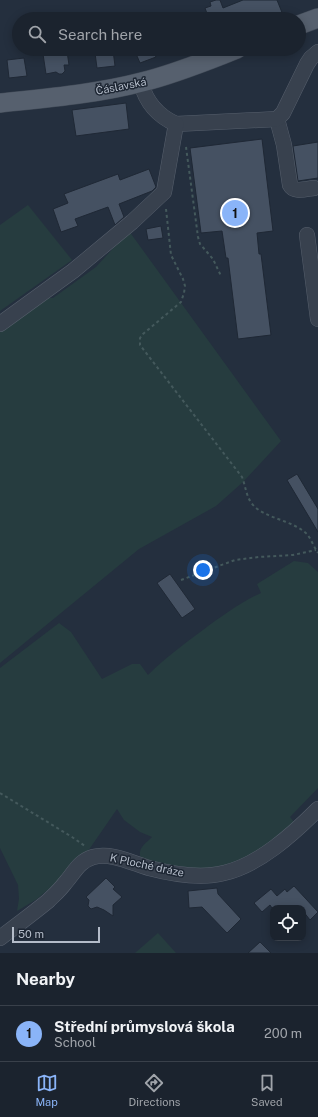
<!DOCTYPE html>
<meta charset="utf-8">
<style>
body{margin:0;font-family:"Public Sans",sans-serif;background:#242b36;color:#f1f3f6}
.controls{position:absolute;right:12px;bottom:12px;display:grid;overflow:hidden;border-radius:8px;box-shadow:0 2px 10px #0003}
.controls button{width:36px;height:36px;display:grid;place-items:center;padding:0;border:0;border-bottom:1px solid #39404a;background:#1b232e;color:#f1f3f6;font:20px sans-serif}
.scale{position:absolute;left:12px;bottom:10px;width:88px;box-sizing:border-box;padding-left:4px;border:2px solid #b4bcc9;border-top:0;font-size:11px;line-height:14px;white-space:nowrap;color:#b4bcc9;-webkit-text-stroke:3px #1d2633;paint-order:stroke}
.you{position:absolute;left:203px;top:570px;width:14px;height:14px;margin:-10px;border:3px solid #fff;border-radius:50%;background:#1a73e8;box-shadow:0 0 0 6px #1a73e833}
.badge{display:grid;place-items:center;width:26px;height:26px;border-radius:50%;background:#8ab4f8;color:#111;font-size:13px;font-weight:700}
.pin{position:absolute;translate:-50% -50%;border:2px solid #fff;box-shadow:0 1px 4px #0006}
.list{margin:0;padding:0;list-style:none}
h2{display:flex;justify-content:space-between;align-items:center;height:52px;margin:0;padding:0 16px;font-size:17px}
h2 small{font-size:13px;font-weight:400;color:#a0a4aa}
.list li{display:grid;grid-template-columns:26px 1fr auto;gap:12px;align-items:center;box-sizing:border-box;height:56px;padding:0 16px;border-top:1px solid #39404a}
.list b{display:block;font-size:15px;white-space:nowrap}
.list p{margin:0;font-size:13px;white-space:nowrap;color:#a0a4aa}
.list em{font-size:13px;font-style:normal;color:#a0a4aa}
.icon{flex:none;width:22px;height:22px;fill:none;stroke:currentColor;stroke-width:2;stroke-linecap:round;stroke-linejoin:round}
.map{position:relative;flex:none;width:318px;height:953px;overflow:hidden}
.search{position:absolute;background:#1b232e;box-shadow:0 2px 10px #0003;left:12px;right:12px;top:12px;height:44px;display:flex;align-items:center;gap:10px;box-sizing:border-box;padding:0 14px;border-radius:22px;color:#a0a4aa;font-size:15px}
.sheet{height:108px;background:#1b232e}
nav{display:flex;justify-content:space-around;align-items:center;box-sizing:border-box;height:56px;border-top:1px solid #39404a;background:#1b232e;font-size:11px;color:#a0a4aa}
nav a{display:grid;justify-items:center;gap:2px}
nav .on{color:#8ab4f8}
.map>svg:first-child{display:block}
.green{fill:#263c3f}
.building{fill:#455162;stroke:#1f2835}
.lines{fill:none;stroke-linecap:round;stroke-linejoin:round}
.minor-casing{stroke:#565f6c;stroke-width:16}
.major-casing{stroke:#414a57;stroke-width:20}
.path{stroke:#44595c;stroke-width:2;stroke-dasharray:3 3;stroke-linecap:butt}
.minor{stroke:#38414e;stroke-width:15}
.major{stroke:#56606e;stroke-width:19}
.labels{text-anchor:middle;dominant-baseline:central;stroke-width:3;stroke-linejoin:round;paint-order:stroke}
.street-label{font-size:11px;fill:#b4bcc9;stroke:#1d2633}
</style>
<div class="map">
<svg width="318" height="953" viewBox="0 0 318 953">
<rect width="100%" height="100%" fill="#242f3e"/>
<!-- green -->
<g class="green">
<path d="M28,205l44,55 -72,51v-86z"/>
<path d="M129,231l152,210 -38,41 -27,24 -77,43 -139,114v-333l45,-32h8l43,-31z"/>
<path d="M294,561l14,2 10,9v216l-28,29 5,6 -3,3 -49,35 -38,9 -63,-9c-6,-12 2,-16 10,-24l-12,-5 -16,-12 -7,-11 -31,45 -19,15 -9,12 -21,18 -20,12 2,-12 -1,-14 -18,-37v-180l59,-45 12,9 31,47 30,-15h8l8,11c17,-17 36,-31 55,-45 19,-14 38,-28 58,-37l-4,-9z"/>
<path d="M158,933l18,20h-41z"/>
</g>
<!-- building -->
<g class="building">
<path d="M216,0h4l3,8 20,-8h34l6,15 -10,4h-39l-2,-5 -12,5h-11l-4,-11 6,-2 -1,-4z"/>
<path d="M134,49h18l4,8 -16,6z"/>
<path d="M113,50l2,16 -18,2 -2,-15z"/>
<path d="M67,51l2,14h-5l1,6 -3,3h-3l-3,-2 -10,2 -3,-20z"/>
<path d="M24,58l3,18 -18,2 -2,-18z"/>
<path d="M126,103l3,26 -53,7 -4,-26z"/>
<path d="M262,139l11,92 -16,2 2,21h2l10,81 -33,4 -10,-81h-2l-4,-27 -21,2 -11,-85z"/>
<path d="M318,142v36l-20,3 -5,-35z"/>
<path d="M149,169l7,18 -4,4 -33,13 5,13 -9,8 -7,-18 -33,12 3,7 -17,6 -8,-23 15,-6 -4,-9 54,-20 2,6z"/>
<path d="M161,226l2,12 -15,2 -2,-11z"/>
<path d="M297,474l21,35v23l-31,-52z"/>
<path d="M170,574l25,35 -13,9 -25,-35z"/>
<path d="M106,878l9,9 -2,2 9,8 -9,8v11l-9,-6 -7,-3 -6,2 -3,-3 1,-6 -3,-3z"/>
<path d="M294,886l24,26 -8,8 -7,-9v-3h-31l-2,-3 -8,7 -8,-9 17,-14 6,7 8,-7 2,3z"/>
<path d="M217,888l1,6 23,25 -14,14 -25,-26 -13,1 -1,-17z"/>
<path d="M260,942l11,11h-23z"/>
</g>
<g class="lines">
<defs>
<g id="minor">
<path d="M277,119l7,26 6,40c4,8 16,4 24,3"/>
<path d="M176,124l101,-5 6,-6 24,-49 4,-6 7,-6"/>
<path d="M307,235l11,84"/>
<path d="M0,324l73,-53 59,-49 32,-30 12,-68c-18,-8 -30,-22 -35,-41"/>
<path d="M0,938c16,-12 32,-24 48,-37 6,-6 12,-11 17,-18 9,-10 14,-22 28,-26 18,-5 39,6 56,11 23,6 52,11 75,5 35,-8 69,-39 94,-64"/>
</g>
<g id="major">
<path d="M299,25l19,-7"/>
<path d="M0,103c47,-5 96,-9 142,-21 33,-8 64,-21 95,-33"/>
</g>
</defs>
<!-- minor casing -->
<use href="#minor" class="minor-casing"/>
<!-- major casing -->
<use href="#major" class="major-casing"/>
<!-- path -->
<g class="path">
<path d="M186,147l12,90 2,7 13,15 8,17"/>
<path d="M166,209l5,46 12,24 2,7 -1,7 -3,9 -38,32 -3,4v7l102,132c4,10 4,21 12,29 13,13 38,14 53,28 4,5 7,13 11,19"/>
<path d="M181,580l54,-20 24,-3 34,-2 23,-5"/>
<path d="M0,793l72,44 13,9"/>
</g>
<!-- minor -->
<use href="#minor" class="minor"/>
<!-- major -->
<use href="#major" class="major"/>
</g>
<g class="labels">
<!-- street labels -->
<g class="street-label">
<text transform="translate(121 86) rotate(-11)">Čáslavská</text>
<text transform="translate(147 865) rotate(12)">K Ploché dráze</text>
</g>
</g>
</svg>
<div class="controls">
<button><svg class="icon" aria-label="locate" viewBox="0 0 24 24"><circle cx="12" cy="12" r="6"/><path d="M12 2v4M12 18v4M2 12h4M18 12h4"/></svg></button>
</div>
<div class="scale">50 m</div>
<div class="you"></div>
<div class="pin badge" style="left:235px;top:213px">1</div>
<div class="search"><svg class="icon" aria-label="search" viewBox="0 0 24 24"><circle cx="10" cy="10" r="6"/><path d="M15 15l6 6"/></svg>Search here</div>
</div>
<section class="sheet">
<h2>Nearby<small></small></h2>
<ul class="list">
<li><span class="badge">1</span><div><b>Střední průmyslová škola</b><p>School</p></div><em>200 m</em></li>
</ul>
</section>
<nav>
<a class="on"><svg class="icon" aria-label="map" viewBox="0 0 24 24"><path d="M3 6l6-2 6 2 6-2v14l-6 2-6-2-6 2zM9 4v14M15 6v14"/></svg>Map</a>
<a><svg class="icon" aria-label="directions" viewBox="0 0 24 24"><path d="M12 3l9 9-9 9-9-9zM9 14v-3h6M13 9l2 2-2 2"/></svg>Directions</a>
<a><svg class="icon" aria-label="saved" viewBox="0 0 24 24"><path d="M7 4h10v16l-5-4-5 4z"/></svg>Saved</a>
</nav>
